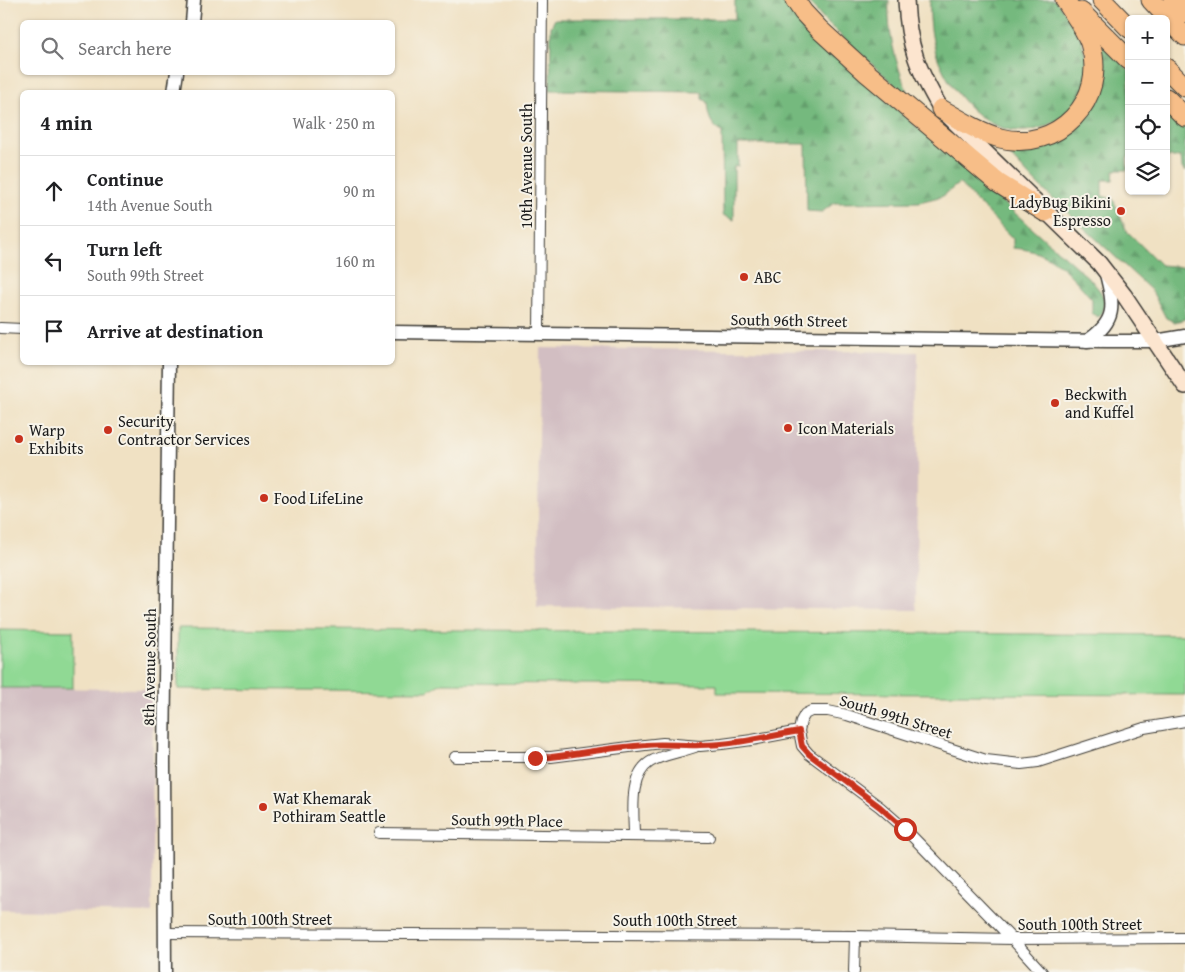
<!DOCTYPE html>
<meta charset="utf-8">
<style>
body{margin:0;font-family:"Gentium Book Plus",serif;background:#f2f2f2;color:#202124}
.controls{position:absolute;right:15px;top:15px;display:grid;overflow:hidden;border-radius:8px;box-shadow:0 1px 4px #0004}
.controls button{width:45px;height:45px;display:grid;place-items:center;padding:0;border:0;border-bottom:1px solid #e0e0e0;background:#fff;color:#202124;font:25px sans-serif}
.stop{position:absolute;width:15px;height:15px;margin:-11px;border:4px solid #c8321e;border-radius:50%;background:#fff}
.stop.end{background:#c8321e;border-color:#fff;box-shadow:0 1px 5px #0008}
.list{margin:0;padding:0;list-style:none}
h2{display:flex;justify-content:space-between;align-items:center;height:65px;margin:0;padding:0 20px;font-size:21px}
h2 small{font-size:16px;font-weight:400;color:#757577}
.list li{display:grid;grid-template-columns:32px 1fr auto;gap:15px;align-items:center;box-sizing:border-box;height:70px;padding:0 20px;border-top:1px solid #e0e0e0}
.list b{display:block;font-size:19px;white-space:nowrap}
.list p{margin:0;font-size:16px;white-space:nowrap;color:#757577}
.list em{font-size:16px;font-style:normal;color:#757577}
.icon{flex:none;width:28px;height:28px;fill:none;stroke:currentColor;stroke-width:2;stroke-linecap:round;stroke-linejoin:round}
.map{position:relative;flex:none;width:1185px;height:972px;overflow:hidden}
.search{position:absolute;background:#fff;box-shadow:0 1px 4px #0004;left:20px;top:20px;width:375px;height:55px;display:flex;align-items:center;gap:12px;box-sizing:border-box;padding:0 18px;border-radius:8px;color:#757577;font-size:19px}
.panel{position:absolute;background:#fff;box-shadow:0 1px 4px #0004;left:20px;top:90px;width:375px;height:275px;border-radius:8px}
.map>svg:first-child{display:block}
.industrial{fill:#d2bec2}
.green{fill:#90d994;stroke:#567a58}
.forest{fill:url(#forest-firs);stroke:#486a4d}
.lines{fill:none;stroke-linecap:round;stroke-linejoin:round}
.minor-casing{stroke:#3c3a35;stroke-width:12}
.tertiary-casing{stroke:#3c3a35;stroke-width:15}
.secondary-casing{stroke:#3c3a35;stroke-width:18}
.motorway-casing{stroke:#3c3a35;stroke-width:21}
.minor{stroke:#fff;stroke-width:10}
.tertiary{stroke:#fff;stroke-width:12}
.secondary{stroke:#fce5cf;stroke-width:15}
.motorway{stroke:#f7be88;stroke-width:19}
.route{stroke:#c8321e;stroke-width:6}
.poi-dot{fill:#c8321e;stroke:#f7f3e8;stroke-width:2}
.labels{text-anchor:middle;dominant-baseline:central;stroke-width:4;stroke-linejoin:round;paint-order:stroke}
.street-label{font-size:16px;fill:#1c1c1c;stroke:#f7f3e8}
.poi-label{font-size:16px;fill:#1c1c1c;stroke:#f7f3e8;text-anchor:start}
</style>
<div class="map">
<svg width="1185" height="972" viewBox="0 0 1185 972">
<defs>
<pattern id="forest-firs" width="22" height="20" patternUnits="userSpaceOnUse" patternTransform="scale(1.25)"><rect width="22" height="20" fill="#74b97e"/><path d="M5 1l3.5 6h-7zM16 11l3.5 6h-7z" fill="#649e6c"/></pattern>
</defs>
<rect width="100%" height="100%" fill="#f7f3e8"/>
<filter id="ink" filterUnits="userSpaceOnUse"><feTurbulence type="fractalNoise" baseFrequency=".02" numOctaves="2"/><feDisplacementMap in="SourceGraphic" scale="10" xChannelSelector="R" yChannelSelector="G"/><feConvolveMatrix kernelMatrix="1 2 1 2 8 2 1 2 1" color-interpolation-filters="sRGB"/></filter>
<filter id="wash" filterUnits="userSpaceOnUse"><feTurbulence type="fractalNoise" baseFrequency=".0096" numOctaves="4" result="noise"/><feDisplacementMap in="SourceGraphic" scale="20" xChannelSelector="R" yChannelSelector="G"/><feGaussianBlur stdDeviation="1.12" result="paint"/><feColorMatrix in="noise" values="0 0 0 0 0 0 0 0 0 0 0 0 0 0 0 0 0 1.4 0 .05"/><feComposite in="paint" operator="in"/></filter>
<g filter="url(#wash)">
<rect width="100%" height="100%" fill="#f0e1c3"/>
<!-- industrial -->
<g class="industrial">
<path d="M540,348l378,4 -2,258 -379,-4z"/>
<path d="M0,688l153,1 -1,224 -152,-3z"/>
</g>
<!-- green -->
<g class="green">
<path d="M178,628l1007,7v60l-468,-2v-8l-275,-2 -15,8 -249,-2z"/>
<path d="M0,630l73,1v57h-73z"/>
</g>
<!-- forest -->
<g class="forest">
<path d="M735,0h50l6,9 37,40 263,231c10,12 17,18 11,34l-5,3 -5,-4v-14c-25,-28 -39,-48 -79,-51v-9l-54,-56 -16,13 -24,6 -85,1 -12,9 -15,-1 -1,-67h-68v22l-4,1v53l-11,-5 -1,-83c-12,-7 -14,-16 -15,-30l-5,-3v-7l-152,-2 1,-63 4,-8h180z"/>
<path d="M807,0h82c-2,35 8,68 22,100l-88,-81z"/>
<path d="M930,0h125c8,10 19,22 24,34 3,7 8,26 8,34 0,5 -4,24 -7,29 -9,20 -39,35 -60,34 -41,-1 -72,-43 -84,-78 -5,-17 -7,-35 -6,-53z"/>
<path d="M1097,38l32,32v87h-2v13h-13l-1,10h-11v16l11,3 13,31 35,35 24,2v52l-10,3 -9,-4 -14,-27 -116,-108 -32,-34v-3l62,-12z"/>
<path d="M1166,108l19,20v44l-3,-4 -1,-11h-15z"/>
</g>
</g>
<g filter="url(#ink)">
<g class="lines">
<defs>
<g id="minor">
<path d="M0,328l22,1"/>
<path d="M539,333l3,-333"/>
<path d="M799,731l3,15 7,8 71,53 25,22 107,110 30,33"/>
<path d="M455,757h96l94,-12 18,-2 37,3 22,-2 30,-4 47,-9 2,-10 4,-7 6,-3h17l19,4 139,45 35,4 17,-2 106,-34 41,-7"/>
<path d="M379,833l330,4"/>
<path d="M634,836c0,-22 -6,-60 16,-74 11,-7 32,-10 45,-15"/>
<path d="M165,933l690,3 157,3 173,-1"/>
<path d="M854,972l1,-36"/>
</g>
<g id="tertiary">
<path d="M192,22l2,-22"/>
<path d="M174,92l3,-20"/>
<path d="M392,332l715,9h48l30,-5"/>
<path d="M1087,341c30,-20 27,-35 19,-67"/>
<path d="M165,972l-1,-211 5,-399"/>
</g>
<path id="secondary" d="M906,0c2,46 12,70 35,109l158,154 25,32 61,91"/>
<g id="motorway">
<path d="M795,0l8,12 16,17 48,44 131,110 47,29"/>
<path d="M1102,0l27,28"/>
<path d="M1151,0l34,36"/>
<path d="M1173,0l12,13"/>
<path d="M1081,12l48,48"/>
<path d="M1166,68l19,19"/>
<path d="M1166,98l19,19"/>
<path d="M941,109c19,11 38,23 59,29 57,15 109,-38 90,-95 -5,-15 -17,-30 -25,-43"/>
</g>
</defs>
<!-- minor casing -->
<use href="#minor" class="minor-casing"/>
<!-- tertiary casing -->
<use href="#tertiary" class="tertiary-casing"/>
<!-- secondary casing -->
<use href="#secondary" class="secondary-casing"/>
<!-- motorway casing -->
<use href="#motorway" class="motorway-casing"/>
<!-- minor -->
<use href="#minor" class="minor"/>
<!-- tertiary -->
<use href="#tertiary" class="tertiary"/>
<!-- secondary -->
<use href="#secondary" class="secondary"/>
<!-- motorway -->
<use href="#motorway" class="motorway"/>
</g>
</g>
<g class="lines" filter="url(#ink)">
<!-- route -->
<path class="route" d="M535,758l16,-1c32,-4 63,-10 95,-12 18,-2 36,1 54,0 33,0 66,-8 99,-14l3,15 7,8 71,53 25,22"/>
</g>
<!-- markers -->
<g class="poi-dot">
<circle cx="1121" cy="211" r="5"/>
<circle cx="744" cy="277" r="5"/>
<circle cx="1055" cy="403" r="5"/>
<circle cx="788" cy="428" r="5"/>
<circle cx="108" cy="430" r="5"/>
<circle cx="19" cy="439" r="5"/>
<circle cx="264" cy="498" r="5"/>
<circle cx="263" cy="807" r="5"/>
</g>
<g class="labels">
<!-- street labels -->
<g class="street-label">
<text transform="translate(526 166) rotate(-90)">10th Avenue South</text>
<text transform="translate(789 320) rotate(1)">South 96th Street</text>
<text transform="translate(149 667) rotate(-89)">8th Avenue South</text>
<text transform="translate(896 716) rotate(17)">South 99th Street</text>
<text transform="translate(507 820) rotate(1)">South 99th Place</text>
<text x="270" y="919">South 100th Street</text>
<text x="675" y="920">South 100th Street</text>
<text x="1080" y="924">South 100th Street</text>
</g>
<!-- poi labels -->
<g class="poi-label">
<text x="1111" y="202" text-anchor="end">LadyBug Bikini<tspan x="1111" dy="18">Espresso</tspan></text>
<text x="754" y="277">ABC</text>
<text x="1065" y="394">Beckwith<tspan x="1065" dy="18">and Kuffel</tspan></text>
<text x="118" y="421">Security<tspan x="118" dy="18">Contractor Services</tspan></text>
<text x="798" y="428">Icon Materials</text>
<text x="29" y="430">Warp<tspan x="29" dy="18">Exhibits</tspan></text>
<text x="274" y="498">Food LifeLine</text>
<text x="273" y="798">Wat Khemarak<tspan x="273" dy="18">Pothiram Seattle</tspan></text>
</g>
</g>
</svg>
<div class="controls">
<button>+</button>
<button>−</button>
<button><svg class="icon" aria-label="locate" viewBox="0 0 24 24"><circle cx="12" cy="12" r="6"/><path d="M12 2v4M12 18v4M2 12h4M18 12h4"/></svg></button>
<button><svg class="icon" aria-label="layers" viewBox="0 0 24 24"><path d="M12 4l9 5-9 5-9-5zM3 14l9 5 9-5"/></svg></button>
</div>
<div class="stop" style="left:905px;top:829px"></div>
<div class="stop end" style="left:535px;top:758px"></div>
<div class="search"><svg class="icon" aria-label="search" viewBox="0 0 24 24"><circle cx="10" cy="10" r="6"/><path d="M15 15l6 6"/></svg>Search here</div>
<section class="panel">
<h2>4 min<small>Walk · 250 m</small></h2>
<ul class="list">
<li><svg class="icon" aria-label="ahead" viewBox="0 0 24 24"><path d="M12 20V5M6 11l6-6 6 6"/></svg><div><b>Continue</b><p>14th Avenue South</p></div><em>90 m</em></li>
<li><svg class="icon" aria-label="left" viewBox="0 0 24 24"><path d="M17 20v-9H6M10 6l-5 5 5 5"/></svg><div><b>Turn left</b><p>South 99th Street</p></div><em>160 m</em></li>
<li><svg class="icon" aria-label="arrive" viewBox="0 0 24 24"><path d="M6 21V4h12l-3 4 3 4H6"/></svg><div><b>Arrive at destination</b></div></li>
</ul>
</section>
</div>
